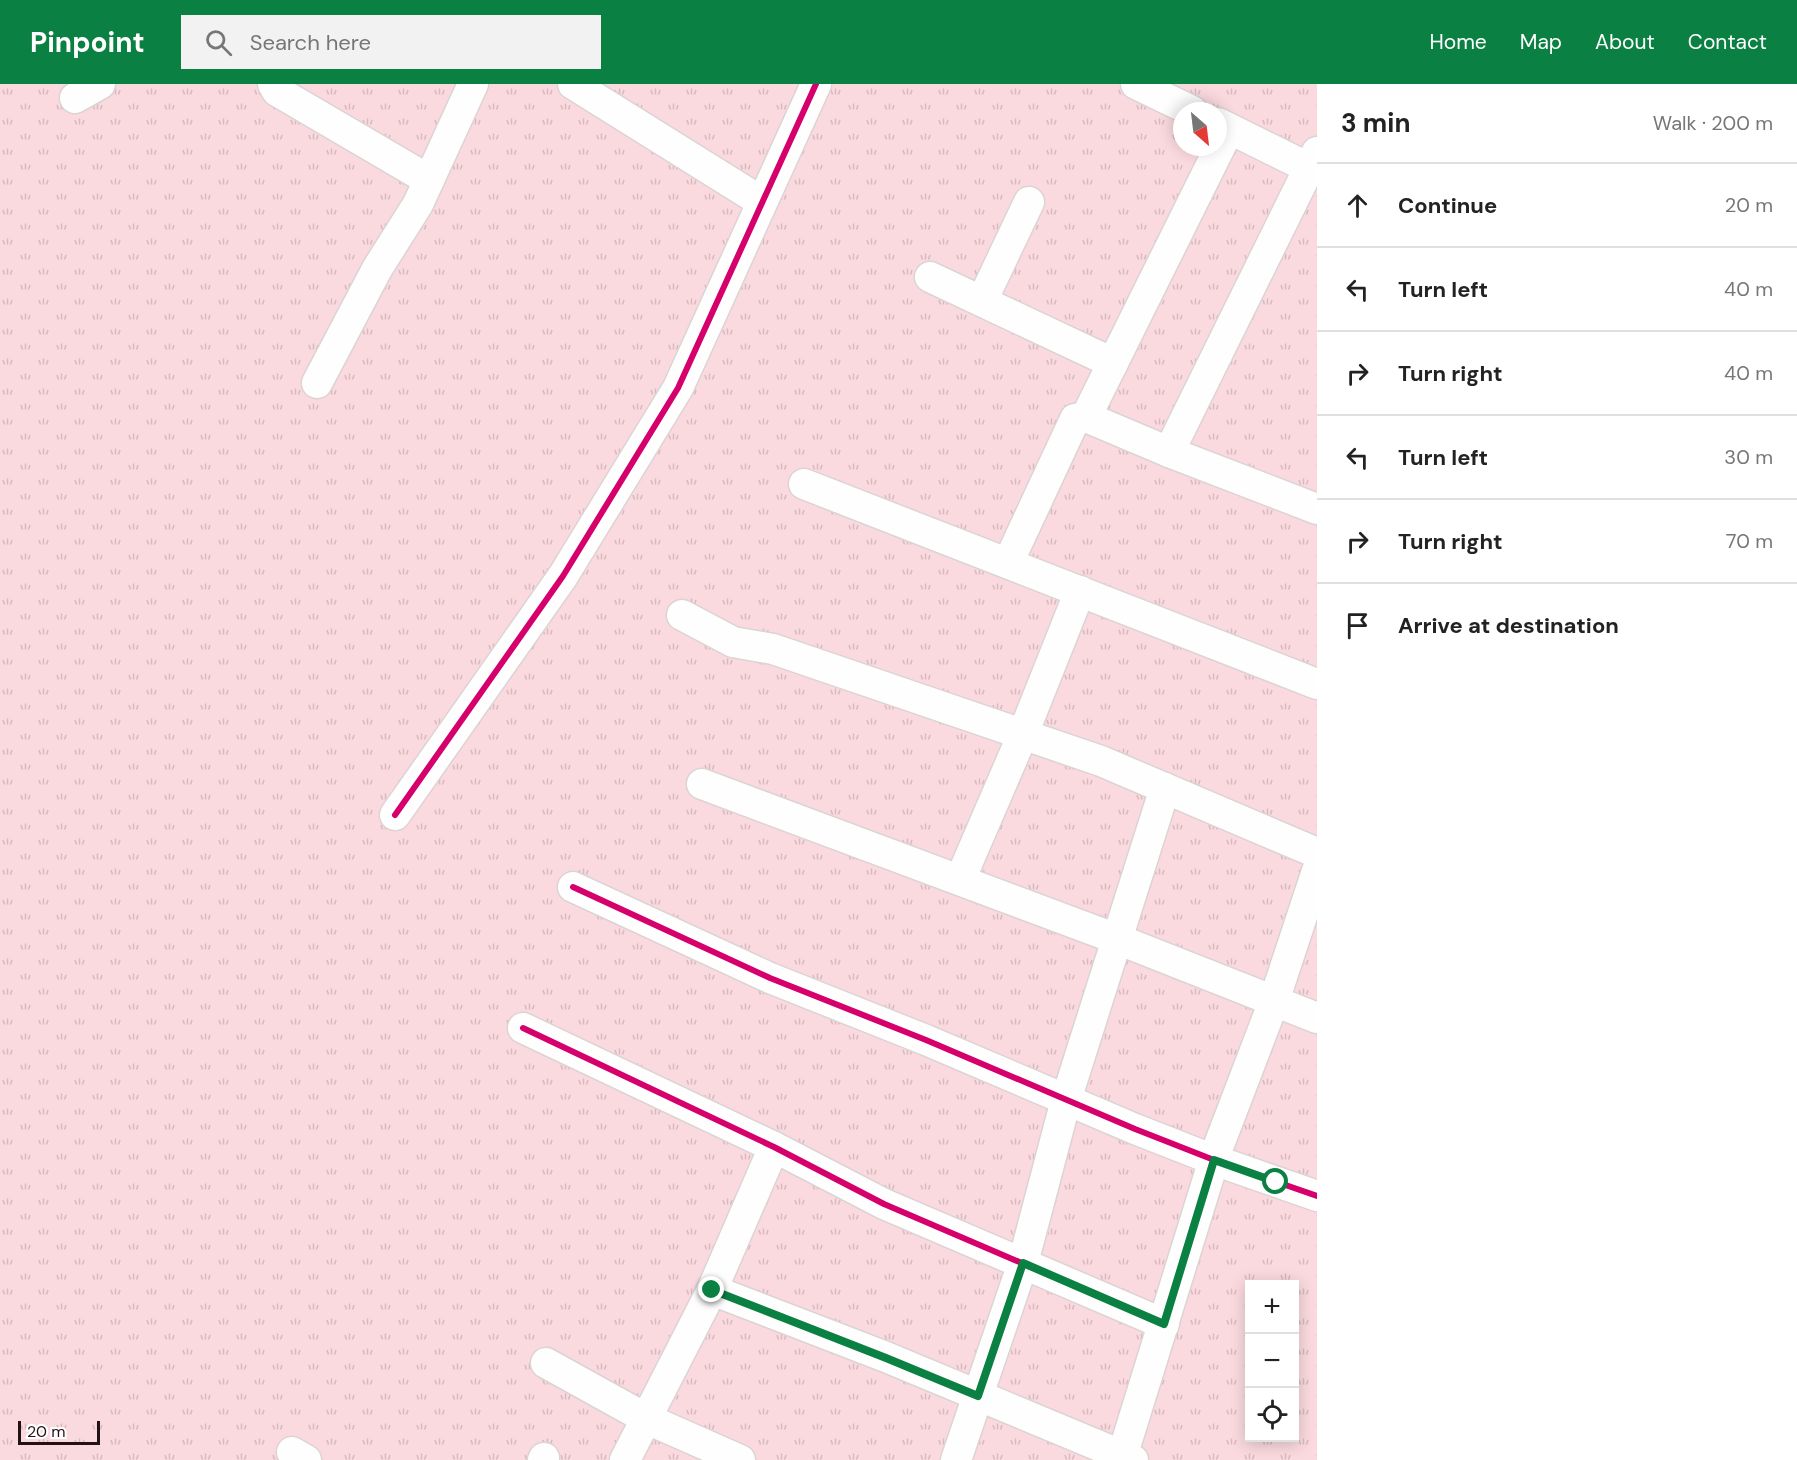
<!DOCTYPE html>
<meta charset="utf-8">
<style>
body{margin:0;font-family:"DM Sans",sans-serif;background:#f2f2f2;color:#222}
.controls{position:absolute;right:18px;bottom:18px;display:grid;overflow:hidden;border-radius:0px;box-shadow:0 3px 15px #0003}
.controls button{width:54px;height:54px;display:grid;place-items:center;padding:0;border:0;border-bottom:2px solid #e0e0e0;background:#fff;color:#222;font:30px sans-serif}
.compass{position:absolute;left:1173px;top:18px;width:54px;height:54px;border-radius:50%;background:#fff;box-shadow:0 3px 15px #0003;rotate:152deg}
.scale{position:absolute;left:18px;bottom:15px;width:82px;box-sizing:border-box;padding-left:6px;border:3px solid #211215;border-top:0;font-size:16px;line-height:21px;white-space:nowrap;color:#211215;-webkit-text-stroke:4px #fff;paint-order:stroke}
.stop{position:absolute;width:18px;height:18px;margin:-14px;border:4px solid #0b8043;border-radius:50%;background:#fff}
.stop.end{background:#0b8043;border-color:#fff;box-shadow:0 2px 6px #0008}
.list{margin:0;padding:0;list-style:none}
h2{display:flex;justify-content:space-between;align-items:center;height:78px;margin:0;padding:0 24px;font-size:26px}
h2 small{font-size:20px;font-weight:400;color:#767676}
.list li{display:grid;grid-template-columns:39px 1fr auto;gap:18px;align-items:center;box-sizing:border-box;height:84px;padding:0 24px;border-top:2px solid #e0e0e0}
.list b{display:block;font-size:22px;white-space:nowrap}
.list em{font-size:20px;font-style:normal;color:#767676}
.icon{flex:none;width:33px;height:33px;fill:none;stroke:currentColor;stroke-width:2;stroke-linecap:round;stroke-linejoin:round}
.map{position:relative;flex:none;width:1317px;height:1376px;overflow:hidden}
header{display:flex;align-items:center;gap:36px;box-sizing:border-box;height:84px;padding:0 30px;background:#0b8043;color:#fff}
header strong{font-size:28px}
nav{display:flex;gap:33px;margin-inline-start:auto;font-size:21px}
.search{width:420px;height:54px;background:#f2f2f2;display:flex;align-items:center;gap:15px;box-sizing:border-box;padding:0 21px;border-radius:0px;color:#767676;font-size:22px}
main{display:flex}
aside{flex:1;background:#fff}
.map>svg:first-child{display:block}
.grass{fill:url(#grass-tufts);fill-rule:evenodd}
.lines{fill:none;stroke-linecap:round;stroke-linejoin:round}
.minor-casing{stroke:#dcd3d4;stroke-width:33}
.minor{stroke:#fffefe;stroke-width:30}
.cycleway-casing{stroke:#fff;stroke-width:10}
.cycleway{stroke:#d6006c;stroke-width:6}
.route{stroke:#0b8043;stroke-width:8}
</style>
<header>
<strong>Pinpoint</strong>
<div class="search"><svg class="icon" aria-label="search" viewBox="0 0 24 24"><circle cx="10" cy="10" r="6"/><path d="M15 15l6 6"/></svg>Search here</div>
<nav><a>Home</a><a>Map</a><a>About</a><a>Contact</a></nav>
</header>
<main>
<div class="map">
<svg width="1317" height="1376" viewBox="0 0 1317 1376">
<defs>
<pattern id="grass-tufts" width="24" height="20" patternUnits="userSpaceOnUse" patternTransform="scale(1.5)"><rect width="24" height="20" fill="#fbdadf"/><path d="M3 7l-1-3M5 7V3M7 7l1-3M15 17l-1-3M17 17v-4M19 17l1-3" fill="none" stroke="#d7babe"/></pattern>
</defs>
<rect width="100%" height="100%" fill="#fcf7f7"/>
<!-- grass -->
<path class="grass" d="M0,0h1317v1376h-1317zM1182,27h36v36h-36zM1250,1200h44v154h-44z"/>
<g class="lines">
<defs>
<g id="minor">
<path d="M273,0l4,7 152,89"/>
<path d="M573,0l189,118"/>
<path d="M1136,0l56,27"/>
<path d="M75,14l25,-14"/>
<path d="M1218,39l91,45"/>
<path d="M930,193l183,86"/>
<path d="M982,217l47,-99"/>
<path d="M317,299l60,-114 41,-65 55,-120"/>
<path d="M1086,333l143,-288"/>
<path d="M1169,368l148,-300"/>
<path d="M804,400l513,200"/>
<path d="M1008,479l67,-144 11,-2 83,35 148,57"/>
<path d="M682,531l51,27 40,7 328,112 216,92"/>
<path d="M702,700l415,155 200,79"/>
<path d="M395,731l168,-239 115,-188 138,-304"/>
<path d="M960,796l63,-146 57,-143"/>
<path d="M573,803l197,91 156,62 209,89 79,31 103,36"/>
<path d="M523,944l251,119 110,57 280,120"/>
<path d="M712,1206l174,67 247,103"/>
<path d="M546,1279l101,56 93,41"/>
<path d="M292,1368l14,8"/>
<path d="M543,1376l1,-2"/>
<path d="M625,1376l87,-170 62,-143"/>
<path d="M956,1376l67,-197 43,-163 99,-312"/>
<path d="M1121,1376l96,-310 57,-149 43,-130"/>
</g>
</defs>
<!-- minor casing -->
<use href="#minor" class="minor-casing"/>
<!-- minor -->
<use href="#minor" class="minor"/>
<defs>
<g id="cycleway">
<path d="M395,731l168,-239 115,-188 138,-304"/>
<path d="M573,803l197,91 156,62 209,89 79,31 103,36"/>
<path d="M523,944l251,119 110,57 280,120"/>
</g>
</defs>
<!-- cycleway casing -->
<use href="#cycleway" class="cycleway-casing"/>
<!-- cycleway -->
<use href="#cycleway" class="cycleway"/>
</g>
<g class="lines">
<!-- route -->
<path class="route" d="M712,1206l174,68 92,38 45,-133 141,61 50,-164 62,22"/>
</g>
</svg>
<div class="controls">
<button>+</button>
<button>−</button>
<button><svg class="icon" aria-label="locate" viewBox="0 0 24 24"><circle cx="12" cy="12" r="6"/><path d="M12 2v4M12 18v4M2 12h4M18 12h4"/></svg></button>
</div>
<svg class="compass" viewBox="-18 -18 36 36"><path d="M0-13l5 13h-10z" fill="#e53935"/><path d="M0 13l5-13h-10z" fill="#767676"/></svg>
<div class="scale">20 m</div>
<div class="stop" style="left:1276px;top:1098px"></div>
<div class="stop end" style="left:712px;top:1206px"></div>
</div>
<aside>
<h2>3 min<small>Walk · 200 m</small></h2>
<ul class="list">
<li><svg class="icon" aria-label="ahead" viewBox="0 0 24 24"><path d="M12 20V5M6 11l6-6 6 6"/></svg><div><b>Continue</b></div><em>20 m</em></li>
<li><svg class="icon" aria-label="left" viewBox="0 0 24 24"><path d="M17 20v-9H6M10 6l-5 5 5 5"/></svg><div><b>Turn left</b></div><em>40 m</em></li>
<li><svg class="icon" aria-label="right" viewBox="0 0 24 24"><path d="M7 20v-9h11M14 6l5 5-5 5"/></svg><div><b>Turn right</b></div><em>40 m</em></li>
<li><svg class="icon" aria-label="left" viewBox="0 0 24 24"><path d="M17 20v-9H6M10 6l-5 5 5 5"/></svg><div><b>Turn left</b></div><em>30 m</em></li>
<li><svg class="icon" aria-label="right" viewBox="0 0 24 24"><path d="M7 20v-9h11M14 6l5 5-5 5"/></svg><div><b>Turn right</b></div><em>70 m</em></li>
<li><svg class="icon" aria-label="arrive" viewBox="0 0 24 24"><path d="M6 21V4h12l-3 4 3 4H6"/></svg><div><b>Arrive at destination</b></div></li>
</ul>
</aside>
</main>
